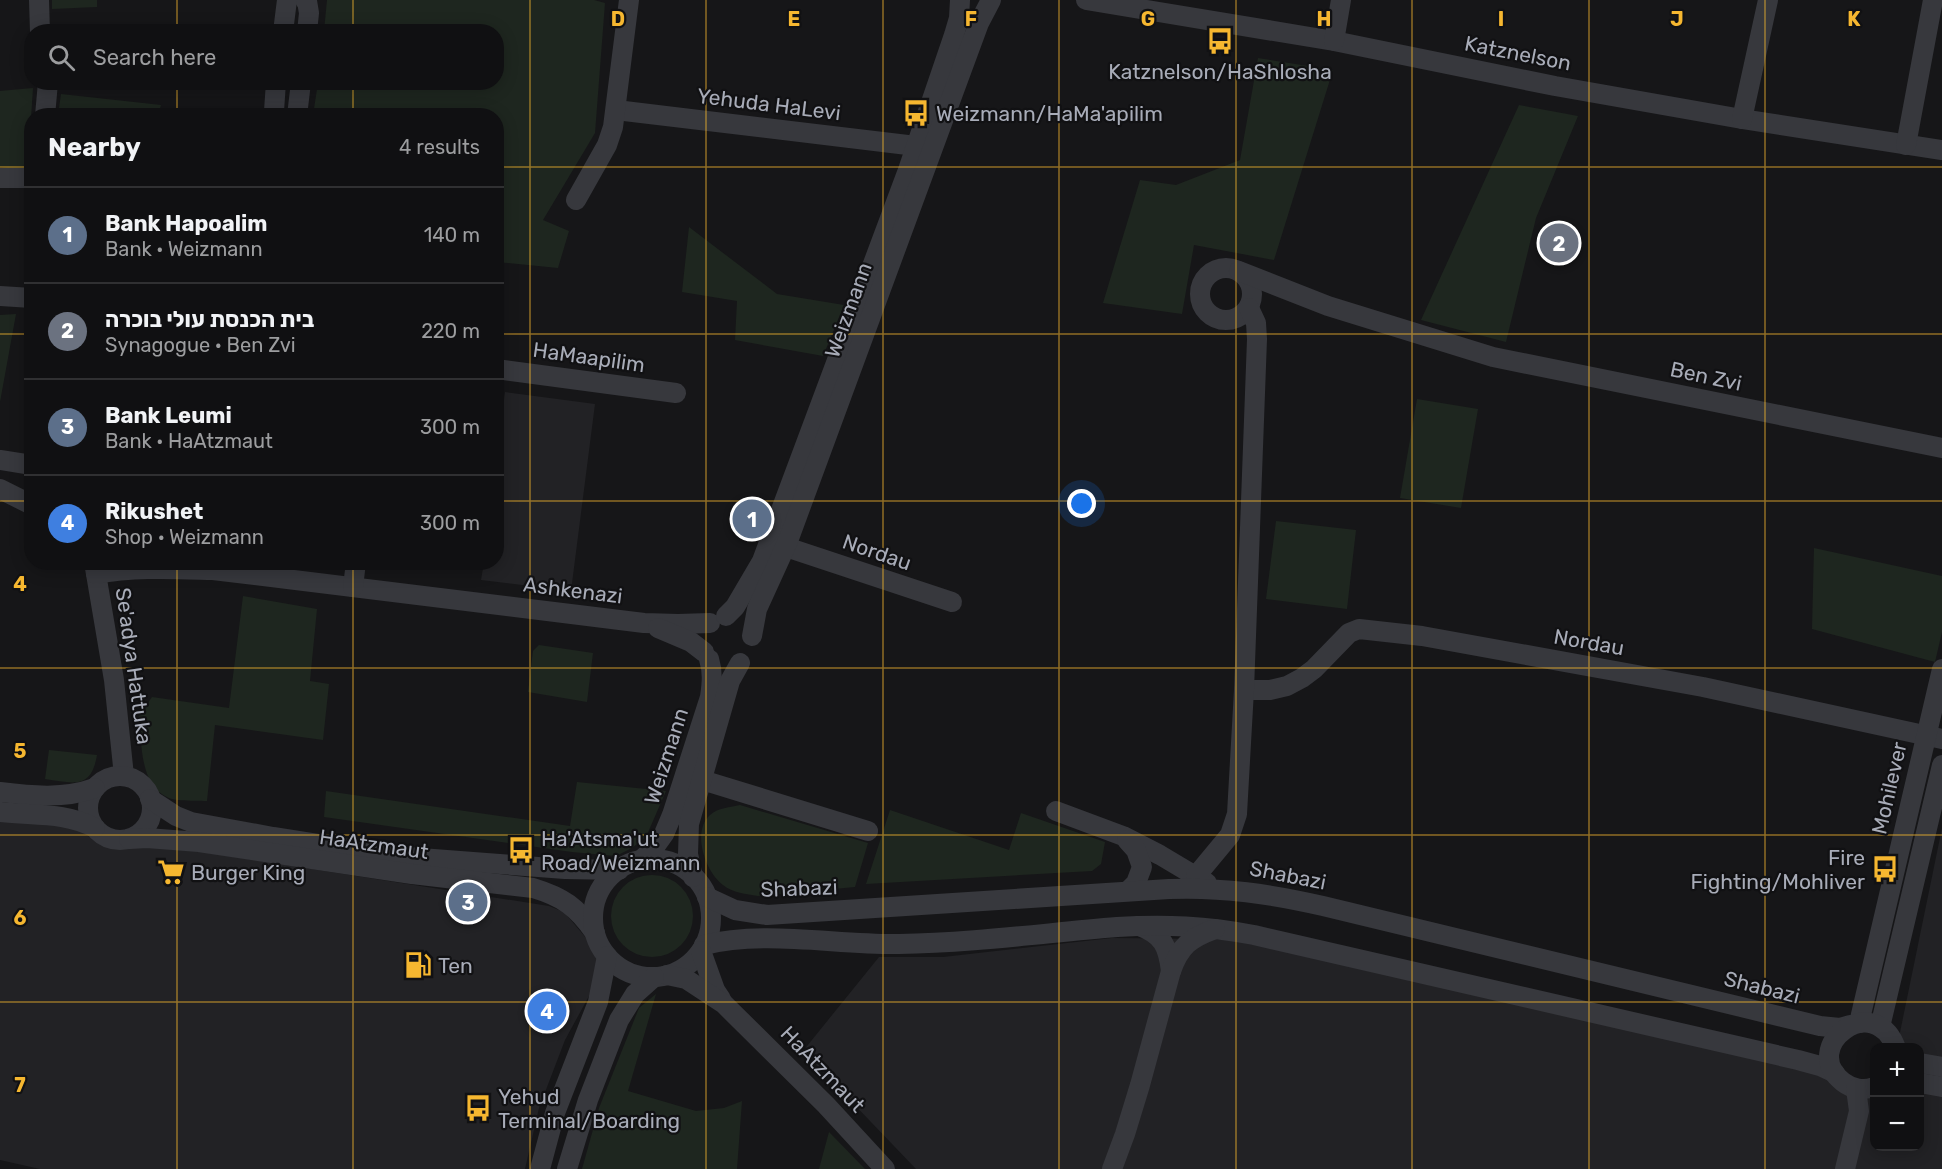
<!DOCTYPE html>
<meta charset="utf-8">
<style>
body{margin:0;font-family:Rubik,"Noto Sans Hebrew",sans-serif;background:#19191b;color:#f1f3f6}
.controls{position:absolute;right:18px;bottom:18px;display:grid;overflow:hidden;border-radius:12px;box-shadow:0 3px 15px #0003}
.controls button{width:54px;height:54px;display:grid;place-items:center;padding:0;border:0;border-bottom:2px solid #303032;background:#101012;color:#f1f3f6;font:30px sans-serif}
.you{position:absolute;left:1082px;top:504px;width:21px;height:21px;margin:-15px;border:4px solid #fff;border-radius:50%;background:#1a73e8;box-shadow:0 0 0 9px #1a73e833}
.badge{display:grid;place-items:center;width:39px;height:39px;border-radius:50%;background:#f6b730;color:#fff;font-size:20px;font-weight:700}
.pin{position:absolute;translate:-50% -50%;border:3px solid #fff;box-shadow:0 2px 6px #0006}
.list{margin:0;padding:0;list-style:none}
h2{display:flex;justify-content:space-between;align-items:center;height:78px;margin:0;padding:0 24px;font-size:26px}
h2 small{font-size:20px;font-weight:400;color:#9c9d9f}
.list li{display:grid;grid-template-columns:39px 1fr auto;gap:18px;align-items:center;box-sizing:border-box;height:96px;padding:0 24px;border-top:2px solid #303032}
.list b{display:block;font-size:22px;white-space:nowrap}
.list p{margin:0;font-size:20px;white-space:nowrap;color:#9c9d9f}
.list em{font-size:20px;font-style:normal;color:#9c9d9f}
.icon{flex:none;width:33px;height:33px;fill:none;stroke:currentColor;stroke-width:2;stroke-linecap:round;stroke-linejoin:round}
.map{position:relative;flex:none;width:1942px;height:1169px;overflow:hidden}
.search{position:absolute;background:#101012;box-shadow:0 3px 15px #0003;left:24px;top:24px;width:480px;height:66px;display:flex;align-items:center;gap:15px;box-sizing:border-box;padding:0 21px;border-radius:24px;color:#9c9d9f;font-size:22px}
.panel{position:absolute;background:#101012;box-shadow:0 3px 15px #0003;left:24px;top:108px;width:480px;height:462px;border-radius:24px}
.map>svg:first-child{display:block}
.built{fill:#222225}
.green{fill:#1e261f}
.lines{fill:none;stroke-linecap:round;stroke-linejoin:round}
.minor{stroke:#37383d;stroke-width:20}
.grid{fill:none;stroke:#f6b730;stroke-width:1.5;stroke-opacity:0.55}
.labels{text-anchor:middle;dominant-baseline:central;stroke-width:4.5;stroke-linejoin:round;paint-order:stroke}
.street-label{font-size:21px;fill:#a8acb8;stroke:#111113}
.poi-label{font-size:21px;fill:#a8acb8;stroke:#111113;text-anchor:start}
.grid-label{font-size:20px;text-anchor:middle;font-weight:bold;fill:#f6b730;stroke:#111113;stroke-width:4.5;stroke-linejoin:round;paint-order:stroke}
</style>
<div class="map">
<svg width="1942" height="1169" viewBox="0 0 1942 1169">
<rect width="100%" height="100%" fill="#161618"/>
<!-- built -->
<g class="built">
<path d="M505,392l90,12 -24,187 -90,-11 3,-17 12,-1v-101z"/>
<path d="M0,819l75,8 25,17 31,-3 20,3 398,62 15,6 28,33 9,20 -6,20 -30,55 -26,68 -14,61h-485l-40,-9z"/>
<path d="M1942,828v341h-1026l-113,-118 76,-94h64l169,-19 103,1 71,6 588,139v62h46v-98l-23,-1z"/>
</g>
<!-- green -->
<g class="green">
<path d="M52,0h45v7l-45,2z"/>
<path d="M327,0h267l11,3 -10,130 -52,87 26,11 -11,37 -61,-6 -1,-146 -183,-1 5,-32 178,-1v-50l-172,-1z"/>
<path d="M1258,58l75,12 -59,190 -80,-15 -12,69 -79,-11 37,-123 36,5 64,-25z"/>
<path d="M33,88l-3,45 -7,37 -23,-3v-76z"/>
<path d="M61,94l100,11 -3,10h-100z"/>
<path d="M1519,105l59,11 -42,102 -30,124 -85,-22z"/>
<path d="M689,227l88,67 67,11 -21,51 -88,-16 2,-39 -55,-9z"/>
<path d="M16,314l-16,88v-87z"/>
<path d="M1417,399l61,10 -17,99 -61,-10z"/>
<path d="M1276,521l80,9 -9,79 -81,-10z"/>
<path d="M1814,548l128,28v56l-7,30 -123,-33z"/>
<path d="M243,596l74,13 -7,72 19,3 -6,56 -108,-15 -8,76c-11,-1 -28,1 -38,-3 -30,-12 -27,-55 -30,-82l13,-19 77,11z"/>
<path d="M539,645l54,8 -6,49 -59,-10 5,-41z"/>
<path d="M49,750l48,5c-6,35 -23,28 -52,24z"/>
<path d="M577,782l89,9 -20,46 -14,11 -16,8 -44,-4 -248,-35 2,-26 244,35z"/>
<path d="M740,805l128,38 -13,44 -97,9c-12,-2 -25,-3 -35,-11 -17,-12 -32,-53 -13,-70 7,-7 21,-8 30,-10z"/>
<path d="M890,810l119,40 12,-37 84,29 -4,22 -9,7 -226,13z"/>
<circle cx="652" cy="916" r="41"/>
<path d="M656,994l-28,97 68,20 28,-3 18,-7 -5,68h-155l17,-61 40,-100z"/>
<path d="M829,1132l36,37h-46z"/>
</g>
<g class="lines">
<!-- minor -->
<g class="minor">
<path d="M39,0l1,32"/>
<path d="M305,0l2,1 2,12 -2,19"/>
<path d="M1086,0l248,41 221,45 187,33 200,31"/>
<path d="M283,32l4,-32"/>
<path d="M1334,41l7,-41"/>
<path d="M616,110l300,36"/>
<path d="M45,116l3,-34"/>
<path d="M276,116l-2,-5 2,-29"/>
<path d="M297,116l4,-34"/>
<path d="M1742,119l26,-119"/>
<path d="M1906,145l27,-145"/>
<path d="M0,178h32"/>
<path d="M576,200l31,-55 6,-18 16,-127"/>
<circle cx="1226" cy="294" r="26"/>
<path d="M1239,271l89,35 165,51 449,91"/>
<path d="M0,296l32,2"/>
<path d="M496,369l180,24"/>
<path d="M0,460l32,5"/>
<path d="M0,489l32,16"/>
<path d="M786,547l166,55"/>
<path d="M94,562l20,118 10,96"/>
<path d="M96,574c39,-7 77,-5 117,-4l431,53 34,1 32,-1"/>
<path d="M353,587l3,-25"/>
<path d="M726,616l9,-9 27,-46 146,-391 46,-135 5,-17 1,-18"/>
<path d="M658,628l33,14 13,10"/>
<path d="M752,636l5,-27 31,-68 191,-518 12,-23"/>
<path d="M1244,690h26l17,-4 15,-8 12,-9 35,-36 10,-4 63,7 281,51 239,52"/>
<circle cx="120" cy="808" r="32"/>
<path d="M702,780l166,51"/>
<path d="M0,792c32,4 64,7 95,-4"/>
<path d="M150,799l26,17 15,6 82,15 121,19 171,13 54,1"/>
<path d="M1056,811l67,25 37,19 47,28"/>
<path d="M0,812c33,4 65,0 95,16"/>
<path d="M129,839l18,-1 52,4 213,32 121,14c30,9 44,19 62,45"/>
<path d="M1127,840l9,10 6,17 -6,16 -8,8"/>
<circle cx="652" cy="918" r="59"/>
<path d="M641,860l13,-12 10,-14 8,-19 38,-118c2,-14 3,-25 -1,-38"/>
<path d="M1196,876l34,-41 7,-21 7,-124 13,-351 -1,-16 -7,-15"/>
<path d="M693,877l-5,-23 1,-30 41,-143 10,-18"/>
<path d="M707,897l28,13 32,5 402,-26c54,-2 101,5 154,17l497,120 20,2 10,-3"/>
<path d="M1139,926c24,9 29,20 32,45"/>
<path d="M704,945c60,-15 132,0 195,-1 73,-1 145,-11 218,-17 49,-3 89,-1 137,8l544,125 22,6 15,7"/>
<path d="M701,951l14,39 6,9"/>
<path d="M667,975l19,4 38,25 102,101 59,64"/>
<path d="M1859,1023l83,-354"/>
<path d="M1880,1027l62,-262"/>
<path d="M1920,1063l22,4"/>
<path d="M1920,1083l22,4"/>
<path d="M1874,1087c-10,4 -22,2 -31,-5 -45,-35 31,-93 53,-34"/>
<path d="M540,1169l15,-56 43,-111 9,-46"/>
<path d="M567,1169l21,-69 31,-80 16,-26 19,-17"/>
<path d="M1112,1169l13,-35 15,-49 31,-114c9,-25 19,-33 44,-42"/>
<path d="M1845,1169l14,-58 -3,-22"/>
</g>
</g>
<!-- grid -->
<path class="grid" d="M177,0v32M353,0v32M530,0v1169M706,0v1169M883,0v1169M1059,0v1169M1236,0v1169M1412,0v1169M1589,0v1169M1765,0v1169M177,82v34M353,82v34M0,167h32M496,167h1446M0,334h32M496,334h1446M0,501h32M496,501h1446M177,562v607M353,562v607M0,668h1942M0,835h1942M0,1002h1942"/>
<!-- icons -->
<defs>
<symbol id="bus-bare" viewBox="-9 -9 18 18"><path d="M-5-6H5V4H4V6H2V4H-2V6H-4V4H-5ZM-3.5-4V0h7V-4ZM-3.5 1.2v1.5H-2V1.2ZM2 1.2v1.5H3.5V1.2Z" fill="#f6b730" stroke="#111113" stroke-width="2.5" paint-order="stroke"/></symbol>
<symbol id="supermarket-bare" viewBox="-9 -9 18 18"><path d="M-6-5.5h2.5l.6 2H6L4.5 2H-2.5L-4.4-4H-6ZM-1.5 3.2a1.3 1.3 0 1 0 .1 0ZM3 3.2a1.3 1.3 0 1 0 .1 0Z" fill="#f6b730" stroke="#111113" stroke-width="2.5" paint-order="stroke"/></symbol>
<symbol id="fuel-bare" viewBox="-9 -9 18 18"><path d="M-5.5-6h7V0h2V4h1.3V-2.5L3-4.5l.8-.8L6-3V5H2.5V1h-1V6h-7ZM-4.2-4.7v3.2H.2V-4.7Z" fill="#f6b730" stroke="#111113" stroke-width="2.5" paint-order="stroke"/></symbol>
</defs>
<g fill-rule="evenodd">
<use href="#bus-bare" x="1201" y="22" width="38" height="38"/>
<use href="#bus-bare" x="897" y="94" width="38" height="38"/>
<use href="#bus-bare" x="502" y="831" width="38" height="38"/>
<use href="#bus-bare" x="1866" y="850" width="38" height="38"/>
<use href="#supermarket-bare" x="152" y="853" width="38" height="38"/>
<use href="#fuel-bare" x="399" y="946" width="38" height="38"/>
<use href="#bus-bare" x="459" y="1089" width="38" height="38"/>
</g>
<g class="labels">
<!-- street labels -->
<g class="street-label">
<text transform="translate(1518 53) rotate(11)">Katznelson</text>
<text transform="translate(769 104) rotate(7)">Yehuda HaLevi</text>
<text transform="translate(848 310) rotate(-70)">Weizmann</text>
<text transform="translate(589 357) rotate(8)">HaMaapilim</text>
<text transform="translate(1706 376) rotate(12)">Ben Zvi</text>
<text transform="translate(877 552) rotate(19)">Nordau</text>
<text transform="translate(573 590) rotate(7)">Ashkenazi</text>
<text transform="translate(1589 642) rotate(10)">Nordau</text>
<text transform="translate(134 666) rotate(82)">Se'adya Hattuka</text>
<text transform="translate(666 756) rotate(-72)">Weizmann</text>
<text transform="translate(1889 788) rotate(-77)">Mohilever</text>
<text transform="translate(374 844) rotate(8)">HaAtzmaut</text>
<text transform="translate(1288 875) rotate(11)">Shabazi</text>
<text transform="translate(799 888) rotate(-2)">Shabazi</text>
<text transform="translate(1762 987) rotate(14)">Shabazi</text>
<text transform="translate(823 1069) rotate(46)">HaAtzmaut</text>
</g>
<!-- poi labels -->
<g class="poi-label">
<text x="1220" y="71" text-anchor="middle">Katznelson/HaShlosha</text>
<text x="936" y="113">Weizmann/HaMa'apilim</text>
<text x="541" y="838">Ha'Atsma'ut<tspan x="541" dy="24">Road/Weizmann</tspan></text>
<text x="1865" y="857" text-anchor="end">Fire<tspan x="1865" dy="24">Fighting/Mohliver</tspan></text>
<text x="191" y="872">Burger King</text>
<text x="438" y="965">Ten</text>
<text x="498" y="1096">Yehud<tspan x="498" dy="24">Terminal/Boarding</tspan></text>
</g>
</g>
<g class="grid-label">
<text x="618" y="26">D</text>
<text x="794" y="26">E</text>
<text x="971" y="26">F</text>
<text x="1148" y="26">G</text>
<text x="1324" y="26">H</text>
<text x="1501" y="26">I</text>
<text x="1677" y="26">J</text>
<text x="1854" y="26">K</text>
<text x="20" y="591">4</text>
<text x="20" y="758">5</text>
<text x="20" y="925">6</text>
<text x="20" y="1092">7</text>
</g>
</svg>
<div class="controls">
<button>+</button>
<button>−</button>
</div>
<div class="you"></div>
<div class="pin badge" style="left:752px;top:519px;background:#5c6f8a">1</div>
<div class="pin badge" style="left:1559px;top:243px;background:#6b7280">2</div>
<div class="pin badge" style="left:468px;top:902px;background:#5c6f8a">3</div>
<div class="pin badge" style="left:547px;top:1011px;background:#3f7fe0">4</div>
<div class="search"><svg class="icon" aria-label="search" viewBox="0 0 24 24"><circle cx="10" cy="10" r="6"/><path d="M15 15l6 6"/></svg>Search here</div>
<section class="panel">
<h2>Nearby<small>4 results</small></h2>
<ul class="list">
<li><span class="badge" style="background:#5c6f8a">1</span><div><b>Bank Hapoalim</b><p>Bank · Weizmann</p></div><em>140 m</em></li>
<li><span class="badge" style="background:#6b7280">2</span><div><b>בית הכנסת עולי בוכרה</b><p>Synagogue · Ben Zvi</p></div><em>220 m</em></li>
<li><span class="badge" style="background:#5c6f8a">3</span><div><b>Bank Leumi</b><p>Bank · HaAtzmaut</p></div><em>300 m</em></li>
<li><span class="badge" style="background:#3f7fe0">4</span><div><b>Rikushet</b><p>Shop · Weizmann</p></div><em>300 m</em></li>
</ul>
</section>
</div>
